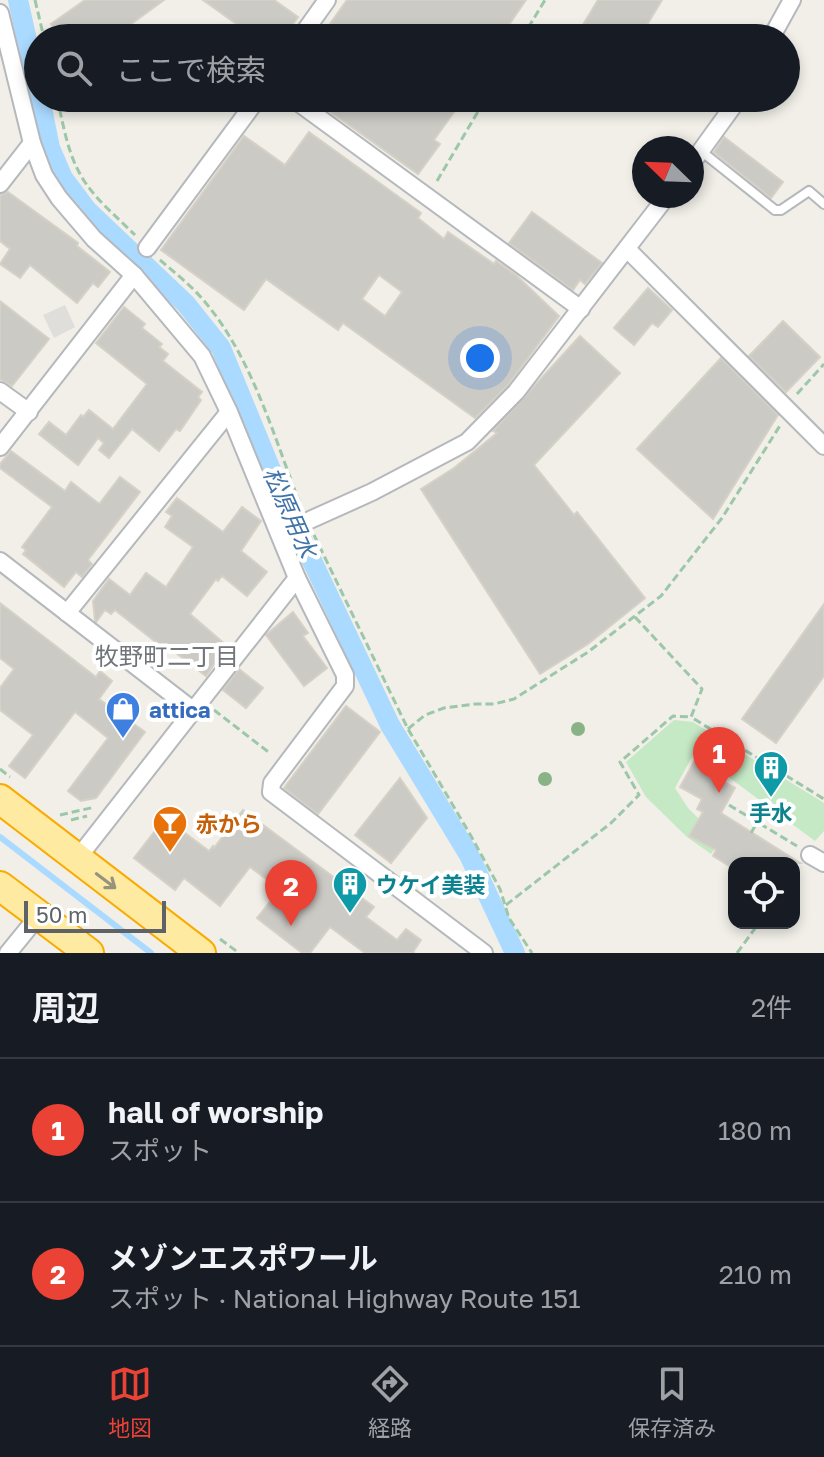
<!DOCTYPE html>
<html lang="ja">
<meta charset="utf-8">
<style>
body{margin:0;font-family:"Golos Text","Noto Sans JP",sans-serif;background:#242831;color:#f1f3f6}
.controls{position:absolute;right:24px;bottom:24px;display:grid;overflow:hidden;border-radius:16px;box-shadow:0 4px 12px #0003}
.controls button{width:72px;height:72px;display:grid;place-items:center;padding:0;border:0;border-bottom:2px solid #363941;background:#171b24;color:#f1f3f6;font:40px sans-serif}
.compass{position:absolute;left:632px;top:136px;width:72px;height:72px;border-radius:50%;background:#171b24;box-shadow:0 4px 12px #0003;rotate:293deg}
.scale{position:absolute;left:24px;bottom:20px;width:142px;box-sizing:border-box;padding-left:8px;border:4px solid #5f6368;border-top:0;font-size:22px;line-height:28px;white-space:nowrap;color:#5f6368;-webkit-text-stroke:6px #fff;paint-order:stroke}
.you{position:absolute;left:480px;top:358px;width:28px;height:28px;margin:-20px;border:6px solid #fff;border-radius:50%;background:#1a73e8;box-shadow:0 0 0 12px #1a73e833}
.badge{display:grid;place-items:center;width:52px;height:52px;border-radius:50%;background:#ea4335;color:#fff;font-size:26px;font-weight:700}
.pin{position:absolute;translate:-50% -66px;filter:drop-shadow(0 2px 4px #0008)}
.pin::after{content:'';position:absolute;top:42px;width:28px;height:24px;background:inherit;clip-path:polygon(0 0,100% 0,50% 100%)}
.list{margin:0;padding:0;list-style:none}
h2{display:flex;justify-content:space-between;align-items:center;height:104px;margin:0;padding:0 32px;font-size:34px}
h2 small{font-size:26px;font-weight:400;color:#9ea1a6}
.list li{display:grid;grid-template-columns:52px 1fr auto;gap:24px;align-items:center;box-sizing:border-box;height:144px;padding:0 32px;border-top:2px solid #363941}
.list b{display:block;font-size:30px;white-space:nowrap}
.list p{margin:0;font-size:26px;white-space:nowrap;color:#9ea1a6}
.list em{font-size:26px;font-style:normal;color:#9ea1a6}
.icon{flex:none;width:44px;height:44px;fill:none;stroke:currentColor;stroke-width:2;stroke-linecap:round;stroke-linejoin:round}
.map{position:relative;flex:none;width:824px;height:953px;overflow:hidden}
.search{position:absolute;background:#171b24;box-shadow:0 4px 12px #0003;left:24px;right:24px;top:24px;height:88px;display:flex;align-items:center;gap:20px;box-sizing:border-box;padding:0 28px;border-radius:44px;color:#9ea1a6;font-size:30px}
.sheet{height:392px;background:#171b24}
nav{display:flex;justify-content:space-around;align-items:center;box-sizing:border-box;height:112px;border-top:2px solid #363941;background:#171b24;font-size:22px;color:#9ea1a6}
nav a{display:grid;justify-items:center;gap:4px}
nav .on{color:#ea4335}
.map>svg:first-child{display:block}
.industrial{fill:#e0deda}
.green{fill:#c5e8c5}
.lines{fill:none;stroke-linecap:round;stroke-linejoin:round}
.stream{stroke:#aadaff;stroke-width:6}
.canal{stroke:#aadaff;stroke-width:20}
.building{fill:#cccac5;stroke:#d6d1c6;stroke-width:2;fill-rule:evenodd}
.service-casing{stroke:#b5b8bc;stroke-width:12}
.minor-casing{stroke:#b5b8bc;stroke-width:20}
.trunk-casing{stroke:#f9ab00;stroke-width:32}
.path{stroke:#9cc7a9;stroke-width:3;stroke-dasharray:8 4;stroke-linecap:butt}
.service{stroke:#fff;stroke-width:8}
.minor{stroke:#fff;stroke-width:16}
.trunk{stroke:#feeaa1;stroke-width:28}
.tree{fill:#89b387}
.oneway{stroke:#97927c}
.labels{text-anchor:middle;dominant-baseline:central;stroke-width:8;stroke-linejoin:round;paint-order:stroke}
.shop-label{font-size:22px;font-weight:bold;fill:#366cbe;stroke:#fff;text-anchor:start}
.culture-label{font-size:22px;font-weight:bold;fill:#0d838f;stroke:#fff}
.food-label{font-size:22px;font-weight:bold;fill:#c56008;stroke:#fff;text-anchor:start}
.water-label{font-size:24px;font-style:italic;fill:#4174aa;stroke:#fff}
.neighbourhood-label{font-size:24px;fill:#70757a;stroke:#fff}
</style>
<div class="map">
<svg width="824" height="953" viewBox="0 0 824 953">
<rect width="100%" height="100%" fill="#f1efe8"/>
<!-- industrial -->
<path class="industrial" d="M65,305l10,22 -21,11 -11,-23z"/>
<!-- green -->
<path class="green" d="M674,720l19,2 131,81v28l-9,10 -115,-85 -7,-1 -18,33 13,20 32,32 -9,14 -24,-17 -41,-40 -20,-35z"/>
<g class="lines">
<!-- stream -->
<g class="stream">
<path d="M0,837l151,116"/>
<path d="M515,953v-1"/>
</g>
<!-- canal -->
<g class="canal">
<path d="M18,0l20,89"/>
<path d="M40,98l10,50 13,30 24,32 99,94 35,44 64,156 105,221 79,130 46,98"/>
</g>
</g>
<!-- building -->
<g class="building">
<path d="M85,0h79l-52,38h-51l-10,-14z"/>
<path d="M203,0h71l24,17 -15,21h-27z"/>
<path d="M347,0h179l-20,29 12,9h-198z"/>
<path d="M598,0h64l-23,38h-64z"/>
<path d="M311,98h153l-30,42 6,4 -22,30z"/>
<path d="M309,132l112,81 -3,5 26,21 4,-7 46,32 2,-3 21,15 42,40 -51,69 -33,33 -132,-95 -5,7 -72,-51 -22,31 -83,-60 83,-114 41,29zM379,275l23,17 -17,24 -23,-17z"/>
<path d="M724,137l59,45 -12,16 -57,-46z"/>
<path d="M8,192l70,51 -1,3 33,26 -12,15 -5,-4 -16,20 -47,-38 -10,13 -20,-14 10,-15 -10,-8v-46z"/>
<path d="M532,212l70,51 -17,21 -5,-4 -7,10 -64,-47z"/>
<path d="M648,288l24,22 -14,17 -6,-4 -18,22 -20,-17z"/>
<path d="M0,301l49,38 -37,47 -12,-7z"/>
<path d="M124,307l21,17 -3,4 20,16 -3,3 9,7 -5,7 39,31 -4,5 3,3 -21,31 -4,-2 -17,22 -27,-22 -23,29 -10,-8 5,-7 -6,-5 -20,27 -39,-31 10,-12 17,13 15,-20 2,2 6,-7 24,19 34,-45 -51,-41z"/>
<path d="M783,321l37,36 -34,35 -37,-36z"/>
<path d="M580,336l40,37 -86,92 40,50 3,-3 68,86 -57,46 -48,30 -119,-185 33,-21 43,-35 -4,-2z"/>
<path d="M721,358l57,57 -65,104 -76,-70z"/>
<path d="M11,451l54,40 6,-9 27,21h2l20,-26 20,15 -52,68 4,4 -10,13 -6,-5 -12,15 -41,-33 3,-4 -4,-3 30,-40 -52,-39v-4z"/>
<path d="M177,498l46,34 19,-25 19,14 -20,30 26,21 -20,24 -25,-20 -4,5 -2,-2 -26,35 37,32 -21,30 -38,-29 -2,3 -51,-40 -4,4 -6,-4 -9,12 -1,-2 -2,-19 16,-22 21,16 16,-22 20,14 27,-40 -28,-20 7,-11 -6,-4z"/>
<path d="M0,603l96,74 4,-6 12,10 -13,18 46,33 -49,66 -15,3 -13,-10 40,-53 -33,-26 -50,66 -16,-12 24,-31 -33,-25v-22l14,-19 -14,-11z"/>
<path d="M824,604v72l-48,67 -34,-24z"/>
<path d="M293,612l15,21 -5,3 24,32 -23,18 -38,-51z"/>
<path d="M239,669l24,19 -17,20 -23,-18z"/>
<path d="M346,706l34,26 -62,82 -34,-26z"/>
<path d="M695,760l13,7 -2,5 29,16 -14,25 79,50h-66v6l-21,-13 3,-6 -27,-14 14,-24 -6,-3 5,-10 -22,-12z"/>
<path d="M400,778l27,40 -36,45 -36,-28z"/>
<path d="M243,810l131,97 -8,10 31,23 9,-11 15,11 -8,12 1,1h-49l-35,-26 -20,26h-8l-45,-35 23,-29 -30,-22 -30,39 -36,-28 -9,12 -41,-32 31,-40 44,33 4,-5 1,2z"/>
</g>
<g class="lines">
<defs>
<path id="service" d="M701,151l74,59h6l28,-19 15,13"/>
<g id="minor">
<path d="M0,13l32,130 12,32 15,23 35,41 40,36 68,81 27,56 68,166 48,97v11l-73,97 -1,9 213,161"/>
<path d="M300,38l27,-38"/>
<path d="M771,38l21,-38"/>
<path d="M292,98l289,211"/>
<path d="M692,163l47,-65"/>
<path d="M0,184l32,-41"/>
<path d="M147,248l111,-150"/>
<path d="M627,249l197,197"/>
<path d="M0,391l29,21"/>
<path d="M0,447l134,-172"/>
<path d="M301,524l71,-32 95,-50 49,-50 151,-196"/>
<path d="M0,561l194,150"/>
<path d="M67,613l162,-201"/>
<path d="M810,855l14,8"/>
<path d="M77,859l220,-281"/>
<path d="M8,953l31,-38"/>
</g>
<g id="trunk">
<path d="M0,799l201,154"/>
<path d="M0,886l89,67"/>
</g>
</defs>
<!-- service casing -->
<use href="#service" class="service-casing"/>
<!-- minor casing -->
<use href="#minor" class="minor-casing"/>
<!-- trunk casing -->
<use href="#trunk" class="trunk-casing"/>
<!-- path -->
<g class="path">
<path d="M35,0l9,38"/>
<path d="M522,38l23,-38"/>
<path d="M57,98c6,25 10,52 22,74 12,24 37,44 56,63"/>
<path d="M437,181l49,-83"/>
<path d="M160,260c15,13 32,26 45,42 48,57 69,136 96,204"/>
<path d="M797,394l27,-30"/>
<path d="M314,535l94,194 63,107 29,53 9,29 23,35"/>
<path d="M635,617l67,72 -11,28 133,82"/>
<path d="M214,710l57,44"/>
<path d="M408,729l17,-14 19,-7 31,-4h19l20,-5 74,-47 73,-56 61,-78 59,-94"/>
<path d="M0,769l10,8"/>
<path d="M729,805l68,41"/>
<path d="M60,815l35,-8"/>
<path d="M71,820l16,-4"/>
<path d="M751,833l15,-26"/>
<path d="M794,877l7,-10"/>
<path d="M506,905l105,-82 28,-28 -19,-33 53,-46 18,1"/>
<path d="M220,939l19,14"/>
<path d="M737,953l22,-30"/>
</g>
<!-- service -->
<use href="#service" class="service"/>
<!-- minor -->
<use href="#minor" class="minor"/>
<!-- trunk -->
<use href="#trunk" class="trunk"/>
</g>
<!-- trees -->
<g class="tree">
<circle cx="578" cy="729" r="7"/>
<circle cx="545" cy="779" r="7"/>
</g>
<!-- one-way arrows -->
<defs><path id="oneway-shaft" d="M-6 0H5M1.5-3L5.5 0L1.5 3" fill="none" stroke-width="1.6" stroke-linecap="round" stroke-linejoin="round" transform="scale(2)"/></defs>
<use class="oneway" href="#oneway-shaft" transform="translate(106 881) rotate(37)"/>
<!-- icons -->
<defs>
<symbol id="shop-pin" viewBox="-11 -11 22 30"><path d="M0 17L-7.5 6A9.5 9.5 0 1 1 7.5 6Z" fill="#3f7fe0" stroke="#fff"/><path d="M-5-2.5h2.3a2.7 3.5 0 0 1 5.4 0H5L5.5 6h-11ZM-1.5-2.5h3a1.5 2.3 0 0 0-3 0Z" fill="#fff"/></symbol>
<symbol id="building-pin" viewBox="-11 -11 22 30"><path d="M0 17L-7.5 6A9.5 9.5 0 1 1 7.5 6Z" fill="#0f9aa8" stroke="#fff"/><path d="M-4-6H4V6H1V3H-1V6H-4ZM-2.5-4.3h1.7v1.8h-1.7ZM.8-4.3h1.7v1.8H.8ZM-2.5-1h1.7V.8h-1.7ZM.8-1h1.7V.8H.8Z" fill="#fff"/></symbol>
<symbol id="bar-pin" viewBox="-11 -11 22 30"><path d="M0 17L-7.5 6A9.5 9.5 0 1 1 7.5 6Z" fill="#e8710a" stroke="#fff"/><path d="M-6-5H6L.8 .8V4.5H3.5V6h-7V4.5H-.8V.8Z" fill="#fff"/></symbol>
</defs>
<g fill-rule="evenodd">
<use href="#shop-pin" x="103" y="689" width="40" height="54"/>
<use href="#building-pin" x="751" y="748" width="40" height="54"/>
<use href="#bar-pin" x="150" y="803" width="40" height="54"/>
<use href="#building-pin" x="330" y="864" width="40" height="54"/>
</g>
<g class="labels">
<!-- shop labels -->
<g class="shop-label">
<text x="149" y="709">attica</text>
</g>
<!-- culture labels -->
<g class="culture-label">
<text x="771" y="812">手水</text>
<text x="376" y="884" text-anchor="start">ウケイ美装</text>
</g>
<!-- food labels -->
<g class="food-label">
<text x="196" y="823">赤から</text>
</g>
<!-- water labels -->
<g class="water-label">
<text transform="translate(291 512) rotate(66)">松原用水</text>
</g>
<!-- neighbourhood labels -->
<g class="neighbourhood-label">
<text x="167" y="655">牧野町二丁目</text>
</g>
</g>
</svg>
<div class="controls">
<button><svg class="icon" aria-label="locate" viewBox="0 0 24 24"><circle cx="12" cy="12" r="6"/><path d="M12 2v4M12 18v4M2 12h4M18 12h4"/></svg></button>
</div>
<svg class="compass" viewBox="-18 -18 36 36"><path d="M0-13l5 13h-10z" fill="#e53935"/><path d="M0 13l5-13h-10z" fill="#9ea1a6"/></svg>
<div class="scale">50 m</div>
<div class="you"></div>
<div class="pin badge" style="left:719px;top:793px">1</div>
<div class="pin badge" style="left:291px;top:926px">2</div>
<div class="search"><svg class="icon" aria-label="search" viewBox="0 0 24 24"><circle cx="10" cy="10" r="6"/><path d="M15 15l6 6"/></svg>ここで検索</div>
</div>
<section class="sheet">
<h2>周辺<small>2件</small></h2>
<ul class="list">
<li><span class="badge">1</span><div><b>hall of worship</b><p>スポット</p></div><em>180 m</em></li>
<li><span class="badge">2</span><div><b>メゾンエスポワール</b><p>スポット · National Highway Route 151</p></div><em>210 m</em></li>
</ul>
</section>
<nav>
<a class="on"><svg class="icon" aria-label="map" viewBox="0 0 24 24"><path d="M3 6l6-2 6 2 6-2v14l-6 2-6-2-6 2zM9 4v14M15 6v14"/></svg>地図</a>
<a><svg class="icon" aria-label="directions" viewBox="0 0 24 24"><path d="M12 3l9 9-9 9-9-9zM9 14v-3h6M13 9l2 2-2 2"/></svg>経路</a>
<a><svg class="icon" aria-label="saved" viewBox="0 0 24 24"><path d="M7 4h10v16l-5-4-5 4z"/></svg>保存済み</a>
</nav>
